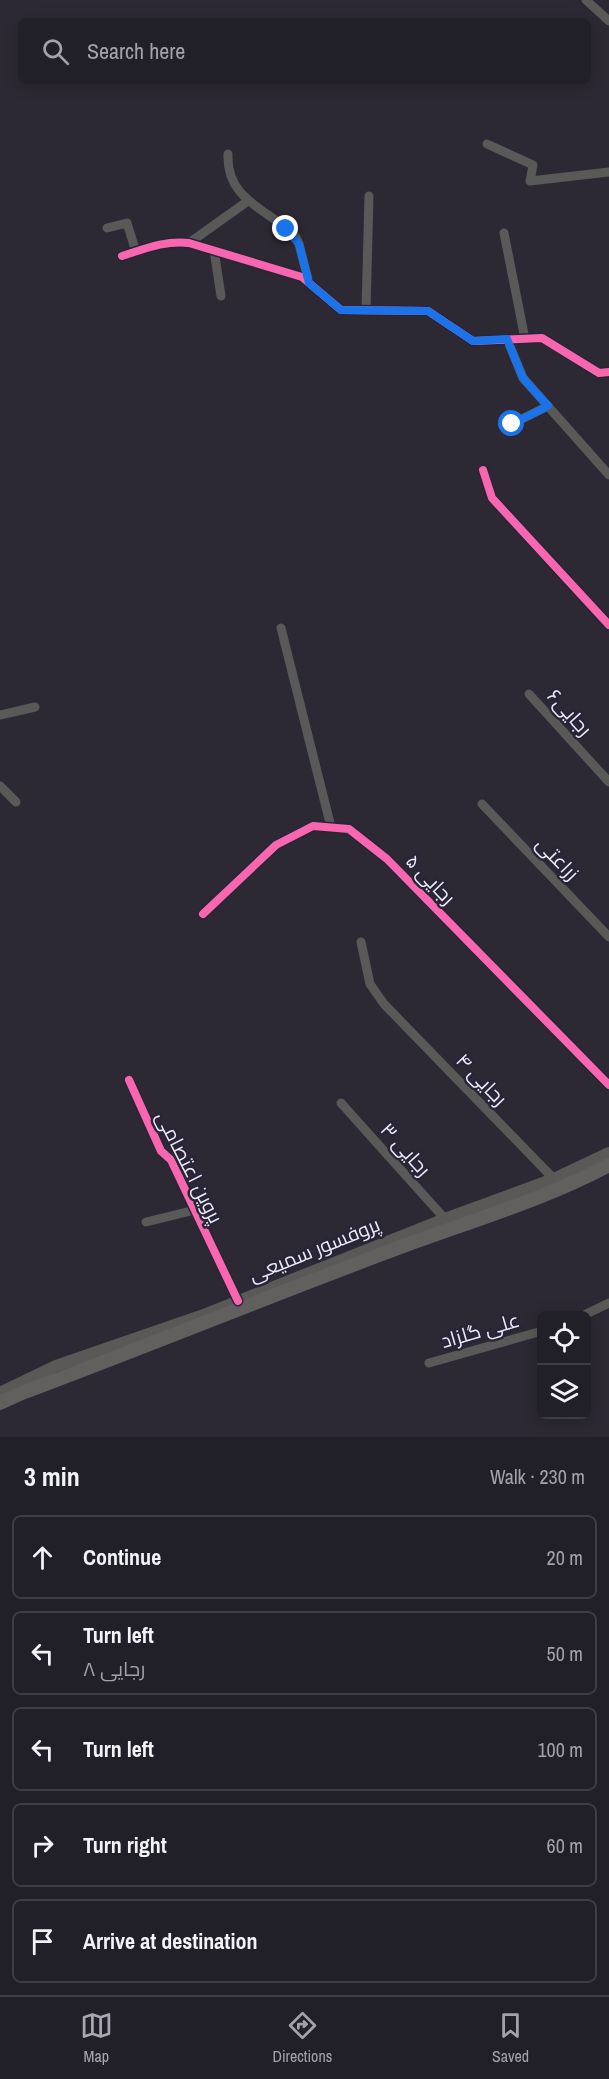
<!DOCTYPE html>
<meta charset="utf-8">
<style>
body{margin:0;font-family:"Archivo Narrow",Cairo,sans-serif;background:#29272f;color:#f1f3f6}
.controls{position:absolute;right:18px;bottom:18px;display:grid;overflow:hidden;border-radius:9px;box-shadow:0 3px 15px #0003}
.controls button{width:54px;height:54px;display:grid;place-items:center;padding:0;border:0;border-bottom:2px solid #3e3d44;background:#211f27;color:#f1f3f6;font:30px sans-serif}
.stop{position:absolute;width:18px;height:18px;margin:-14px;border:4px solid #1a73e8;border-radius:50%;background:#fff}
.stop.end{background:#1a73e8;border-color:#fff;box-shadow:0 2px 6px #0008}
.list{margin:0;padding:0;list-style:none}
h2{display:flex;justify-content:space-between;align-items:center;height:78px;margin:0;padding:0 24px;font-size:26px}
h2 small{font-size:20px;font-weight:400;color:#a2a2a7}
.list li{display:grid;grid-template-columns:39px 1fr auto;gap:18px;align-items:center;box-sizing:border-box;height:84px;margin:0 12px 12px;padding:0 12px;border:2px solid #3e3d44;border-radius:9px}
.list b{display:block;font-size:22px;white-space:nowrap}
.list p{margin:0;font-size:20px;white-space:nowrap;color:#a2a2a7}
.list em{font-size:20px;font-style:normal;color:#a2a2a7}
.icon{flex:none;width:33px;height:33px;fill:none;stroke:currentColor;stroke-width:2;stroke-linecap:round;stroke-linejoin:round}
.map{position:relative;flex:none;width:609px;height:1437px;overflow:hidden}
.search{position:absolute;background:#211f27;box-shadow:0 3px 15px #0003;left:18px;right:18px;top:18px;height:66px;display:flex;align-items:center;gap:15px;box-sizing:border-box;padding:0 21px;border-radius:9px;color:#a2a2a7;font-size:22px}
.sheet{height:558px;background:#211f27}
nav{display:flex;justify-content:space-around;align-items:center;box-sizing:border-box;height:84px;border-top:2px solid #3e3d44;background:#211f27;font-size:16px;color:#a2a2a7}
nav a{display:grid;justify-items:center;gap:3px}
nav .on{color:#a9a6b3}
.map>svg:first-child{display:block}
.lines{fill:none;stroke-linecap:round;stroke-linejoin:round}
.minor{stroke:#595957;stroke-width:9}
.secondary{stroke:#5a5958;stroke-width:12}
.primary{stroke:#61605e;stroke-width:14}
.cycleway-casing{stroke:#292538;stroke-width:11}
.cycleway{stroke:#f766af;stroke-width:8}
.route{stroke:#1a73e8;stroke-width:8}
.labels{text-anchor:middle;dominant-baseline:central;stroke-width:5;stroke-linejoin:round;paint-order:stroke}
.street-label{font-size:20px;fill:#eceaf7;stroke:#292538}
</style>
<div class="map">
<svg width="609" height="1437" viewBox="0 0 609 1437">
<rect width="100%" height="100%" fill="#2c2934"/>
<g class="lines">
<!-- minor -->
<g class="minor">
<path d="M586,0l23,21"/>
<path d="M487,144l46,21 -3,16 79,-9"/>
<path d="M228,154c-2,47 41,55 68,83l3,7 10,39"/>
<path d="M107,228l20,-5 9,29"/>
<path d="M504,233l21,106"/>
<path d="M189,243l59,-42"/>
<path d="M214,250l7,46"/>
<path d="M122,256c22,-7 44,-16 67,-13l113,34 39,33 87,1 45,30 69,-3 57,35 10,-1"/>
<path d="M366,310l3,-114"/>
<path d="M507,339l16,39 86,97"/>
<path d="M512,424l36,-18"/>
<path d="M483,470l9,28 117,127"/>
<path d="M281,628l50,199"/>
<path d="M529,694l80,88"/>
<path d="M0,715l35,-8"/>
<path d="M0,786l16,16"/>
<path d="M482,804l127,133"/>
<path d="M203,914l73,-69 37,-19 36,3 38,30 222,226"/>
<path d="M361,942l9,42 14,20 170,175"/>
<path d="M129,1080l32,71 10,9 67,141"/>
<path d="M341,1103l104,116"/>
<path d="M146,1222l49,-12"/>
<path d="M582,1316l27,-13"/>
<path d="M429,1363l113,-32"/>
</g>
<!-- secondary -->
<path class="secondary" d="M0,1393l56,-27 145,-50 244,-97 109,-40 55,-26"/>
<!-- primary -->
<path class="primary" d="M0,1403l22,-10c123,-46 245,-96 368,-142 71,-27 152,-50 219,-86"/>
<defs>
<g id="cycleway">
<path d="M122,256c22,-7 44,-16 67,-13l113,34 39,33 87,1 45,30 69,-3 57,35 10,-1"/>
<path d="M483,470l9,28 117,127"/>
<path d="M203,914l73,-69 37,-19 36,3 38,30 222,226"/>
<path d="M129,1080l32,71 10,9 67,141"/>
</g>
</defs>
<!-- cycleway casing -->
<use href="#cycleway" class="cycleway-casing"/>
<!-- cycleway -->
<use href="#cycleway" class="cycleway"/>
</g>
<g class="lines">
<!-- route -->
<path class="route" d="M286,229l13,15 10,39 32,27 87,1 45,30 34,-2 16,39 25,28 -36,18"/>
</g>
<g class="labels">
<!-- street labels -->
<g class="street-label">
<text transform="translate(570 712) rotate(48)">رجایی۶</text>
<text transform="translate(558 858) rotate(46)">زراعتی</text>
<text transform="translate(431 879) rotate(46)">رجایی ۵</text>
<text transform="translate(482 1079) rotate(46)">رجایی ۴</text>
<text transform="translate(406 1149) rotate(48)">رجایی ۳</text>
<text transform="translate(190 1167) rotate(63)">پروین اعتصامی</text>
<text transform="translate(314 1249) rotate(-22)">پروفسور سمیعی</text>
<text transform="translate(480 1330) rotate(-16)">علی گلزاد</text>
</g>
</g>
</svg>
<div class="controls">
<button><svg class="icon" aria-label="locate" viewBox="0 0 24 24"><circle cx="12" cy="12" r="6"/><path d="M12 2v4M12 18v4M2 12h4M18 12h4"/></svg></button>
<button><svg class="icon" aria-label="layers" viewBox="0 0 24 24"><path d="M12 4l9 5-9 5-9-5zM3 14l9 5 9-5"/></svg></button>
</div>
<div class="stop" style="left:512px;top:424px"></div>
<div class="stop end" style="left:286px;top:229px"></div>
<div class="search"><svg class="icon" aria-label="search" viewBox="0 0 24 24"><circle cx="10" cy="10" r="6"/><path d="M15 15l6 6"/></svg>Search here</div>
</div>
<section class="sheet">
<h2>3 min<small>Walk · 230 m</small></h2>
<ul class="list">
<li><svg class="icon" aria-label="ahead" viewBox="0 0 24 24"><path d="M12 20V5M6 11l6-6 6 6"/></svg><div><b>Continue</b></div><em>20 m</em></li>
<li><svg class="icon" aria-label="left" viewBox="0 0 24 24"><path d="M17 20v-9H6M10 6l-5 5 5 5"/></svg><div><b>Turn left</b><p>رجایی ۸</p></div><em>50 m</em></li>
<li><svg class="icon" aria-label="left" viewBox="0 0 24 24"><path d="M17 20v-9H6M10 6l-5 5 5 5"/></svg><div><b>Turn left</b></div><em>100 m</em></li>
<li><svg class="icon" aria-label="right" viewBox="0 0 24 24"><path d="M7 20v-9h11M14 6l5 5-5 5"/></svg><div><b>Turn right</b></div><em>60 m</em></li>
<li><svg class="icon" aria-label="arrive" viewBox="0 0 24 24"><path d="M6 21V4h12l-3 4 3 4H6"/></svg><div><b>Arrive at destination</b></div></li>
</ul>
</section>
<nav>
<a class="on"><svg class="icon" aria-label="map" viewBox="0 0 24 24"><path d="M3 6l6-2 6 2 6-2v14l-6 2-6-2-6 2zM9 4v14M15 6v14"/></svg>Map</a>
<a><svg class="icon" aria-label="directions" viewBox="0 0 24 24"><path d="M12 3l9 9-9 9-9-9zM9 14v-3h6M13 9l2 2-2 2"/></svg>Directions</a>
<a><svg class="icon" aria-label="saved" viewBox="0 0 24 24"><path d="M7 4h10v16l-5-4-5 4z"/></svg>Saved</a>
</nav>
